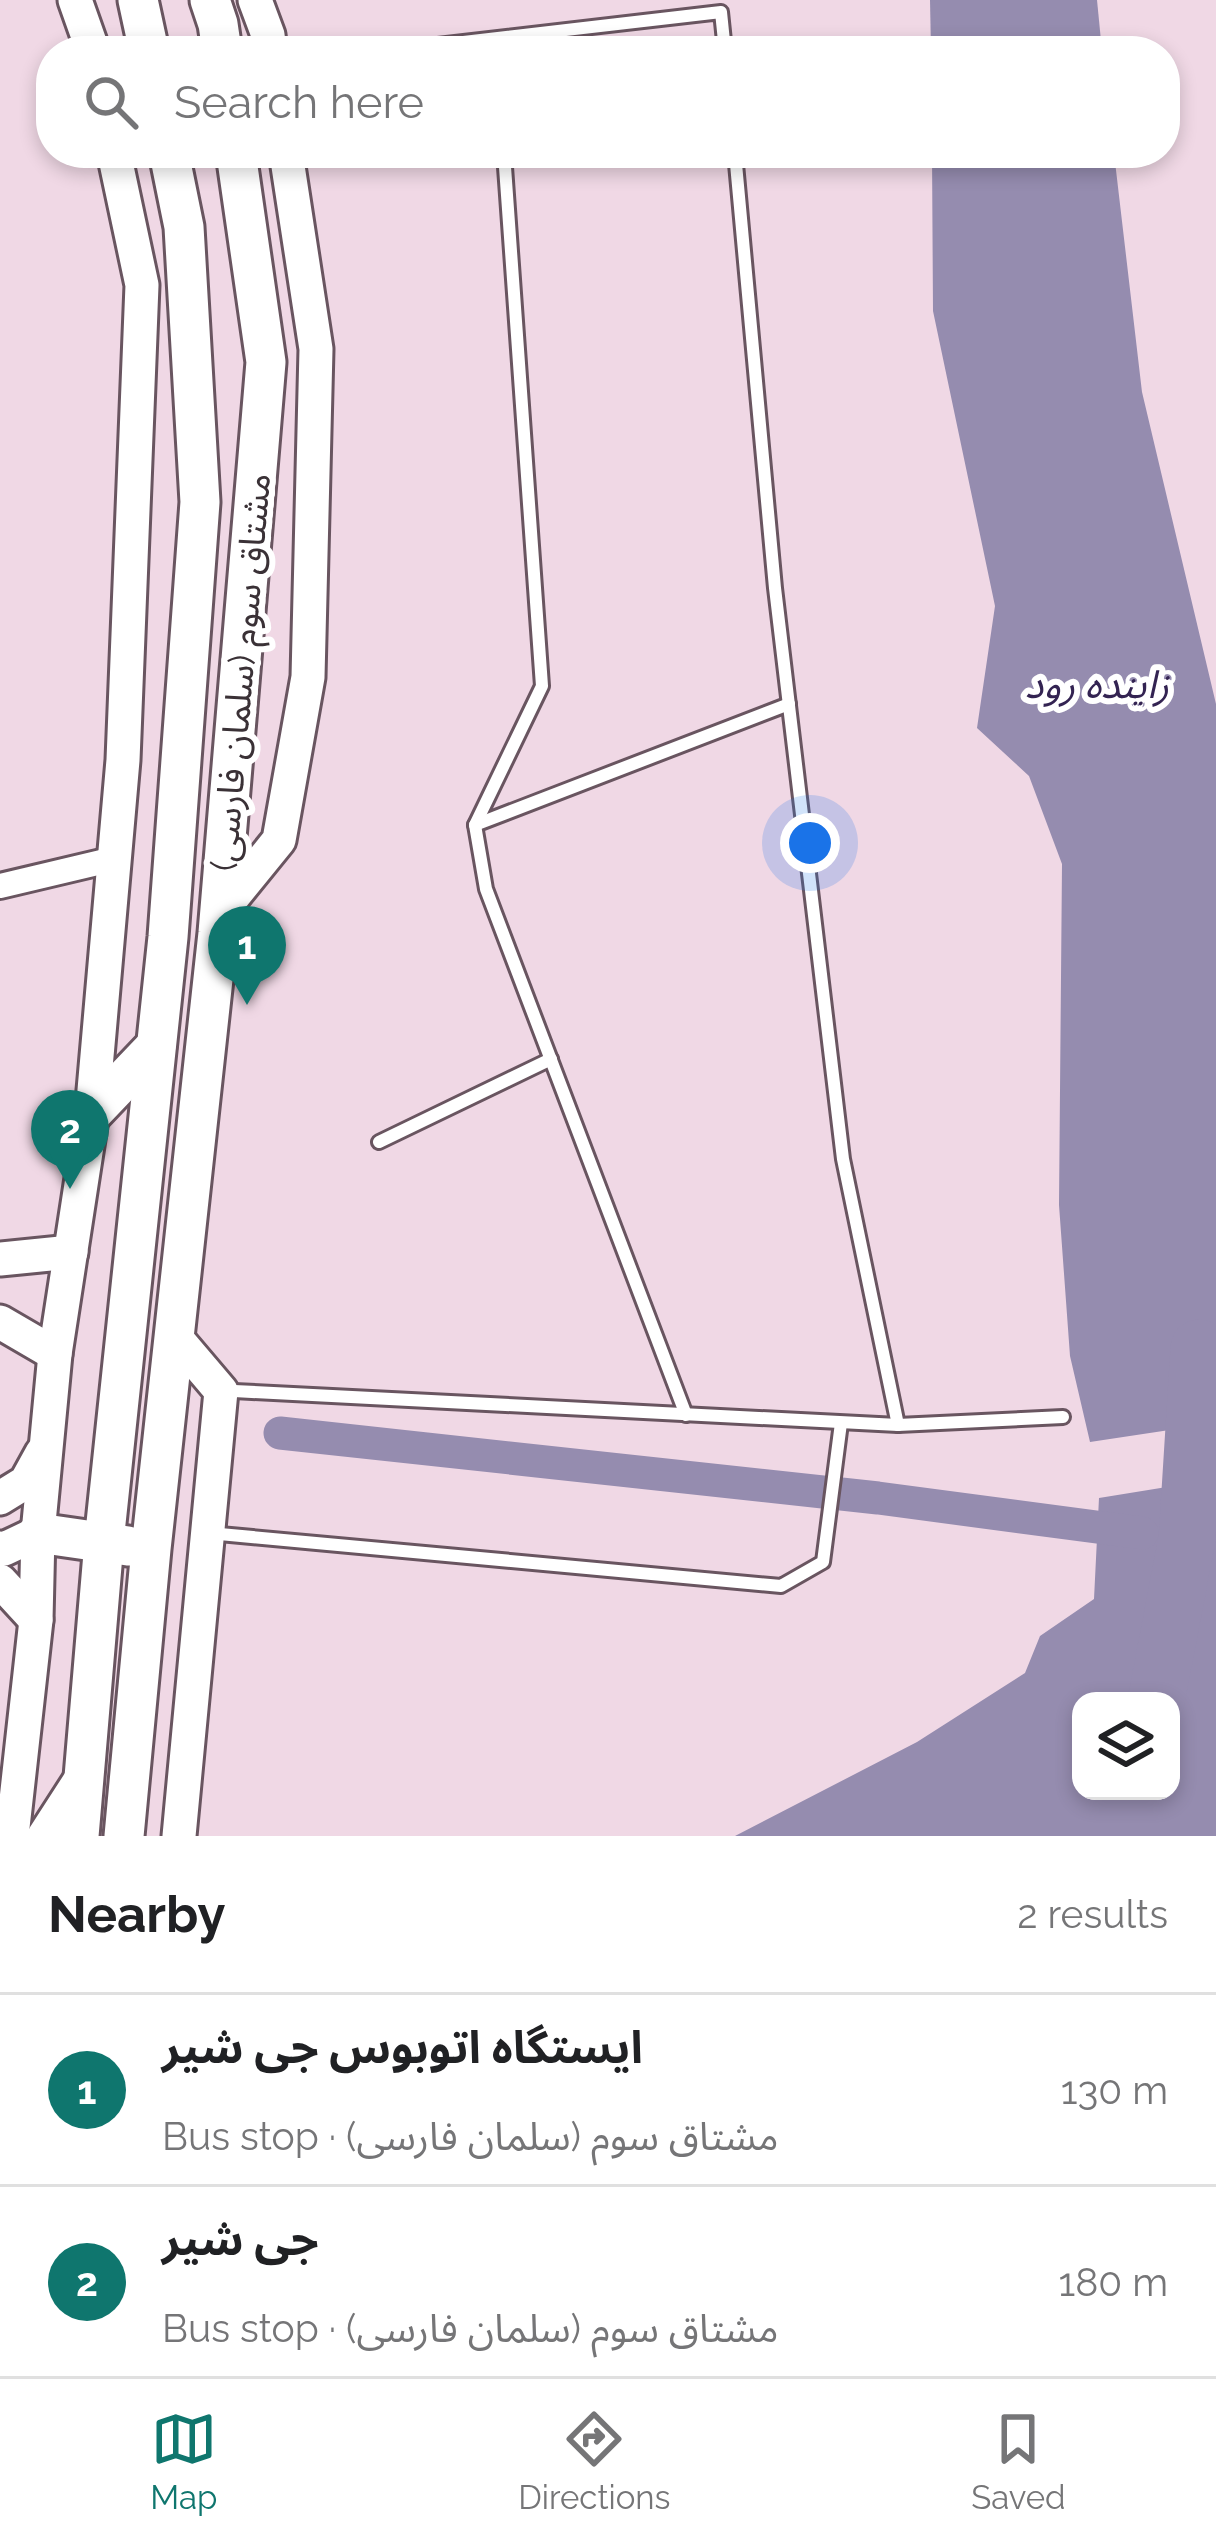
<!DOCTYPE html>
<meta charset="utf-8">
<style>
body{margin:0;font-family:Raleway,"Noto Sans Arabic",sans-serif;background:#f2f2f2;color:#202124}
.controls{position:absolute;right:36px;bottom:36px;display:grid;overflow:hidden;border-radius:24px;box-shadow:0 6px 18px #0003}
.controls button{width:108px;height:108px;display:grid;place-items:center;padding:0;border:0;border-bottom:3px solid #e0e0e0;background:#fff;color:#202124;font:60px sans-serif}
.you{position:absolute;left:810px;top:843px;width:42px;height:42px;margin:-30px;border:9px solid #fff;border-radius:50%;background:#1a73e8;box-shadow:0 0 0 18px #1a73e833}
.badge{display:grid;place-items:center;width:78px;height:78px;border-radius:50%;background:#0f766e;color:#fff;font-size:39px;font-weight:700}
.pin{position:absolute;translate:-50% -99px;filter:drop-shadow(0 3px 6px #0008)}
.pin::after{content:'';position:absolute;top:63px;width:42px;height:36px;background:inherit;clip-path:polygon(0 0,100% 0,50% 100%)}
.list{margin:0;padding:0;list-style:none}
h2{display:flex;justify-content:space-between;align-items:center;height:156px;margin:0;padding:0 48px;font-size:51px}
h2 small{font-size:39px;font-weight:400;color:#757577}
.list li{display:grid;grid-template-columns:78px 1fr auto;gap:36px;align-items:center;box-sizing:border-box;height:192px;padding:0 48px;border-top:3px solid #e0e0e0}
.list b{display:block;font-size:45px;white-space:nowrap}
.list p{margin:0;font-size:39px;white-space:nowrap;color:#757577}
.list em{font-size:39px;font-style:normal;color:#757577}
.icon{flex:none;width:66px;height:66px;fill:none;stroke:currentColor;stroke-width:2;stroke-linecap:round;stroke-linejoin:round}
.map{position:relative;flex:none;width:1216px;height:1836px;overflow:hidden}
.search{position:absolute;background:#fff;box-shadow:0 6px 18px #0003;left:36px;right:36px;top:36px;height:132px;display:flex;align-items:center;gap:30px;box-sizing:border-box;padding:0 42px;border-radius:48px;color:#757577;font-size:45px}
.sheet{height:540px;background:#fff}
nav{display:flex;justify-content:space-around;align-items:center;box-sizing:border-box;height:168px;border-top:3px solid #e0e0e0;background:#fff;font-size:33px;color:#757577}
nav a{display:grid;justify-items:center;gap:6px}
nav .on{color:#0f766e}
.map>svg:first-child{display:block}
.water{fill:#958caf;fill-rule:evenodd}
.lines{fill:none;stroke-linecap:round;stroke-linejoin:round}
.canal{stroke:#958caf;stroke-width:33}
.river{stroke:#958caf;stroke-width:57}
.lane-casing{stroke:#695560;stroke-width:18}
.street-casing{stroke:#695560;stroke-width:30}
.secondary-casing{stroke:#695560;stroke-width:39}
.primary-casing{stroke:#695560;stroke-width:45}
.lane{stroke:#fff;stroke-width:12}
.street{stroke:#fff;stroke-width:24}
.secondary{stroke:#fff;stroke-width:33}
.primary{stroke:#fff;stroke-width:39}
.labels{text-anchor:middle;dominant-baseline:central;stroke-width:12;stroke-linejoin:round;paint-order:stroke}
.street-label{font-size:36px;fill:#3a3136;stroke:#fff}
.water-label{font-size:39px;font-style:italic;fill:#332352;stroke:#fff}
</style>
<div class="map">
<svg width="1216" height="1836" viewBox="0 0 1216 1836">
<rect width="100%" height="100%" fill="#f0d8e5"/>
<!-- water -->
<g class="water">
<path d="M930,0h167l5,51h-171z"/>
<path d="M932,153h182l28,239 74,312v719l-126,19 -20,-86 -11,-151 3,-341 -33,-88 -52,-48 18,-122 -62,-295z"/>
<path d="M1216,1479v357h-481l182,-94 108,-69 15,-37 54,-37 5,-101zM1171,1701v90h-90v-90z"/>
</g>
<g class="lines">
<!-- canal -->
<path class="canal" d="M280,1433l598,65 264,35"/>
<!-- river -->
<path class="river" d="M1156,1701l31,-162 12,-191"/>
<defs>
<g id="lane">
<path d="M386,51l335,-39 4,39"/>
<path d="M504,153l38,533 -67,139 11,64 200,526"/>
<path d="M735,153l40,435 68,571 55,266"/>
<path d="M475,825l314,-121"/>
<path d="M379,1142l172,-83"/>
<path d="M234,1391l664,34 165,-8"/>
<path d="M209,1533l572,53 42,-24 18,-139"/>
</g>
<path id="street" d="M0,886l114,-27"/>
<g id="secondary">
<path d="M75,0l18,51"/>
<path d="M255,0l13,35 2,16"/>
<path d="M219,914l60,-74 29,-163 8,-328 -30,-196"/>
<path d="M0,1259l71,-7"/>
<path d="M0,1322l55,32"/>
<path d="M176,1338l45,53 -42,445"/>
<path d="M0,1498l26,-16 16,-29"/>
<path d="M0,1548l4,1 34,-16"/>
<path d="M0,1581l36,39"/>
<path d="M12,1836l24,-216 2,-87 17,-179 37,-241 31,-353 19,-475 -28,-132"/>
<path d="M44,1836l40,-62"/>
</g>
<g id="primary">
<path d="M138,0l11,51"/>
<path d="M210,0l8,24 4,27"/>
<path d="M92,1113l64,-67"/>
<path d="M38,1533l90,13"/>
<path d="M79,1836l25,-294 64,-605 32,-435 -16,-275 -15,-74"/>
<path d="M124,1836l27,-287 67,-616 48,-571 -30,-209"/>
</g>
</defs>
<!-- lane casing -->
<use href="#lane" class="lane-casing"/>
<!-- street casing -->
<use href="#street" class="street-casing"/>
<!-- secondary casing -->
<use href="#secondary" class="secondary-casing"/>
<!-- primary casing -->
<use href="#primary" class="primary-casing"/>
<!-- lane -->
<use href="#lane" class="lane"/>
<!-- street -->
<use href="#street" class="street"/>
<!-- secondary -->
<use href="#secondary" class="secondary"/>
<!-- primary -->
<use href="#primary" class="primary"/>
</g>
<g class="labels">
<!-- street labels -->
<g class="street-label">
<text transform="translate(240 672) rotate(-85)">مشتاق سوم (سلمان فارسی)</text>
</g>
<!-- water labels -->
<g class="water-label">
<text x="1097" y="684">زاینده رود</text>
</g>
</g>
</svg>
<div class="controls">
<button><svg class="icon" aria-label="layers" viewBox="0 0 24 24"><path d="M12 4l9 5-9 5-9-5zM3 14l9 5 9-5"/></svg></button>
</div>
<div class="you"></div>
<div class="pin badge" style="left:247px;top:1005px">1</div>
<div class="pin badge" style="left:70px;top:1189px">2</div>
<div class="search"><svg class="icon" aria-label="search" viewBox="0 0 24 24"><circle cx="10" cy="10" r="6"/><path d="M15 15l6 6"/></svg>Search here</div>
</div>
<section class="sheet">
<h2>Nearby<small>2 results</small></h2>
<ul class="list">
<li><span class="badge">1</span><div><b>ایستگاه اتوبوس جی شیر</b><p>Bus stop · مشتاق سوم (سلمان فارسی)</p></div><em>130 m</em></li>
<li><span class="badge">2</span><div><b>جی شیر</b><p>Bus stop · مشتاق سوم (سلمان فارسی)</p></div><em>180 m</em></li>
</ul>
</section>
<nav>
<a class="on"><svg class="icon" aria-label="map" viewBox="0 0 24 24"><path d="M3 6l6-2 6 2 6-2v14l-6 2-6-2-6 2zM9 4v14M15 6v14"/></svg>Map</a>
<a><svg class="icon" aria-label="directions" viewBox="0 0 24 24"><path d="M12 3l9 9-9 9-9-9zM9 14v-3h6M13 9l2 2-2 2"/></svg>Directions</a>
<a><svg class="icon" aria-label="saved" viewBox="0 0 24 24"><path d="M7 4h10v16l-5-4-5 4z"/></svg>Saved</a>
</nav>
